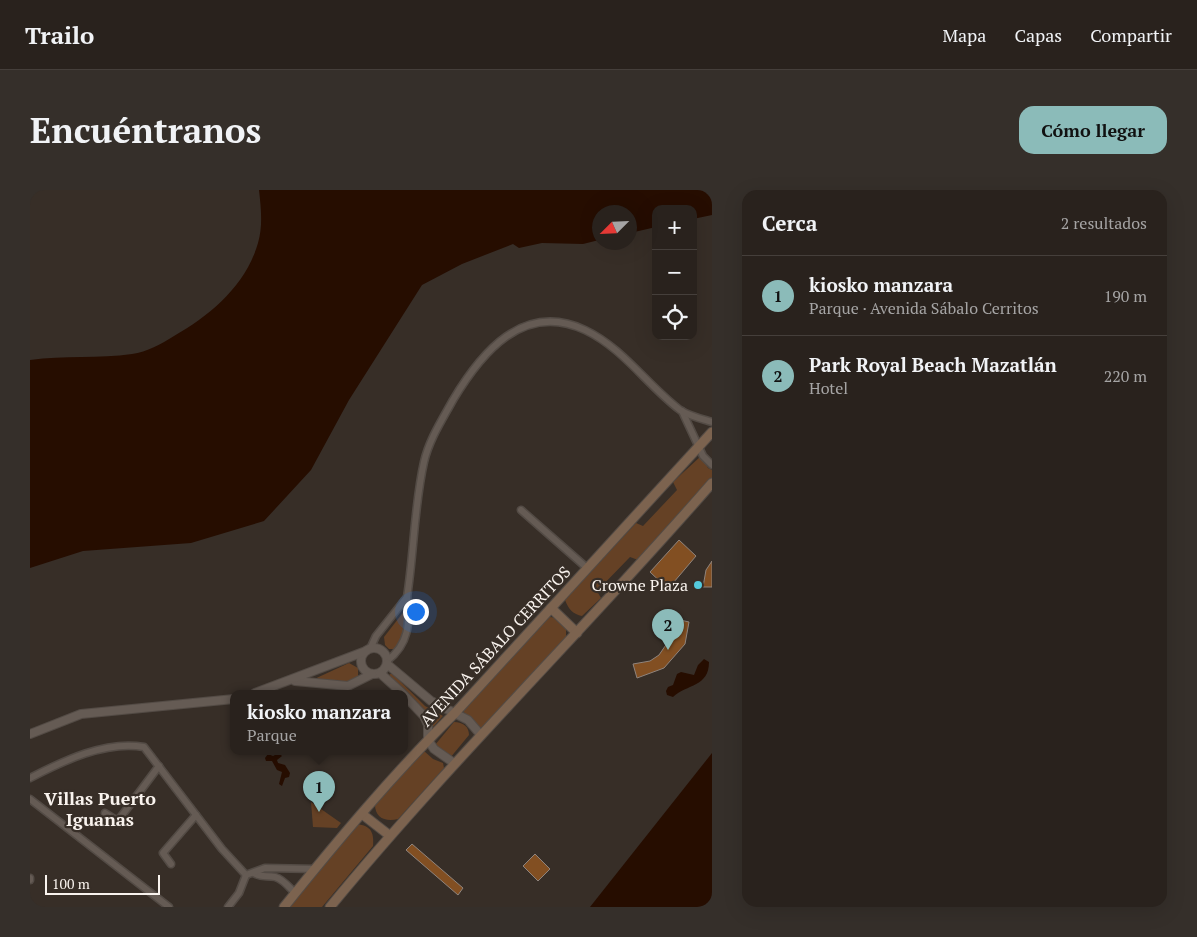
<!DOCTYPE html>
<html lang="es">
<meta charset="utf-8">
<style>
body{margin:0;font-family:"PT Serif",serif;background:#352f2a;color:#f1f3f6}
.controls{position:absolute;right:15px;top:15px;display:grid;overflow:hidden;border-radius:10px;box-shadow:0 5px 20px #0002}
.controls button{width:45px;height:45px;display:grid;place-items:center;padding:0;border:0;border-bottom:1px solid #453f3b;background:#29221d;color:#f1f3f6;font:25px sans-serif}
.compass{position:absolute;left:562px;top:15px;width:45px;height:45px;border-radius:50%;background:#29221d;box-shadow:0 5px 20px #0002;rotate:246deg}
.scale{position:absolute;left:15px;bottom:12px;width:115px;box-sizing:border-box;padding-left:5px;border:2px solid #f9f3ee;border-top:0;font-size:14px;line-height:18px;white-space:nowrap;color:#f9f3ee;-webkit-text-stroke:4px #372e27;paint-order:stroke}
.you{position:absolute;left:385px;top:421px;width:18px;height:18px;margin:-12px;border:4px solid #fff;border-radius:50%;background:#1a73e8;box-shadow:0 0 0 8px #1a73e833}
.badge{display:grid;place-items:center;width:32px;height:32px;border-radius:50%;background:#8bbbb9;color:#111;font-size:16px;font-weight:700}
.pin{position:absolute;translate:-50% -41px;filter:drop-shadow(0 1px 2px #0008)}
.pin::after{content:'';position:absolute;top:26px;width:18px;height:15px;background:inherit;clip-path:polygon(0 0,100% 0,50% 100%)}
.popup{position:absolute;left:200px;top:500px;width:178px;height:65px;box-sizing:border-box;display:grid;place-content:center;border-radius:10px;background:#29221d;filter:drop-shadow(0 1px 4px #0005);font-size:16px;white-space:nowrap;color:#a5a4a4}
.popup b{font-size:19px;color:#f1f3f6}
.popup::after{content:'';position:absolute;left:50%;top:100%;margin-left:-10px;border:10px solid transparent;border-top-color:#29221d}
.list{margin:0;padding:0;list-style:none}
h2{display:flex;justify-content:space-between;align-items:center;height:65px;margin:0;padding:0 20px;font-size:21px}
h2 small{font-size:16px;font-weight:400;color:#a5a4a4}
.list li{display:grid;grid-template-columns:32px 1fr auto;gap:15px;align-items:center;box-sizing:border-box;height:80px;padding:0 20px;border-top:1px solid #453f3b}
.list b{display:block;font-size:19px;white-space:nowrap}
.list p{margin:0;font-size:16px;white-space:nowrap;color:#a5a4a4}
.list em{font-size:16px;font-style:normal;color:#a5a4a4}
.icon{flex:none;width:28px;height:28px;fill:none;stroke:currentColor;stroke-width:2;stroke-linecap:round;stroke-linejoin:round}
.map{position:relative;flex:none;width:682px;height:717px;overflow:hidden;border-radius:15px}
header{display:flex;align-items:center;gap:30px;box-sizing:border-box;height:70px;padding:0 25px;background:#29221d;border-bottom:1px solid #453f3b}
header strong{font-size:24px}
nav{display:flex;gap:28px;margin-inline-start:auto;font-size:18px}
.intro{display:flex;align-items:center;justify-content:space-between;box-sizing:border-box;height:120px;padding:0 30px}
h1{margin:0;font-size:35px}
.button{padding:12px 22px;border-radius:15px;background:#8bbbb9;color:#111;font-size:18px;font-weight:700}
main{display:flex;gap:30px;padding:0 30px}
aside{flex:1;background:#29221d;border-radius:15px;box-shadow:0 5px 20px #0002}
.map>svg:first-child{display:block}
.green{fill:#654125}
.water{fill:#260d00}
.building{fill:#824f22;stroke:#8f847d}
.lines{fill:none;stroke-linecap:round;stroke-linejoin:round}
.minor-casing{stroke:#534b45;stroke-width:9}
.tertiary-casing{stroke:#534b45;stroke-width:10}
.secondary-casing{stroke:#534b45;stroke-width:11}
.minor{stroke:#655b54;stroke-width:6}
.tertiary{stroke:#655b54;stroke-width:8}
.secondary{stroke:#7c634f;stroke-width:9}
.poi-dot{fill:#54cadc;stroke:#372e27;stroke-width:2}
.labels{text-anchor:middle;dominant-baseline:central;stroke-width:4.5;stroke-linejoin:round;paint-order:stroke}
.poi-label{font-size:16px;fill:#f9f3ee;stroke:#372e27;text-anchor:end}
.street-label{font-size:16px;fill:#f9f3ee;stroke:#372e27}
.neighbourhood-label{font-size:18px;font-weight:bold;fill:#f9f3ee;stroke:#372e27}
</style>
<header>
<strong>Trailo</strong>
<nav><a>Mapa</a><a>Capas</a><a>Compartir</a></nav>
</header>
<div class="intro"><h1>Encuéntranos</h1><a class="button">Cómo llegar</a></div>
<main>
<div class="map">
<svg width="682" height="717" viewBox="0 0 682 717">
<rect width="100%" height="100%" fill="#372e27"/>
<!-- green -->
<g class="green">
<path d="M671,266l7,12 4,2v11l-74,79 -8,-3 -33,34 4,7 -19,18c-9,-2 -13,-6 -17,-16l5,-6 66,-71 7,3 34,-36 -4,-8z"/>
<path d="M375,420l-2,30 -8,9h-6l-4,-4 -1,-8z"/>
<path d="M519,427l10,1 7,8v11l-84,91c-8,-3 -16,-11 -19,-18z"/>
<path d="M319,473l9,5v8l-6,6 -42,-1z"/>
<path d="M362,483l33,33 18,10 -10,11 -9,-18 -35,-34z"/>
<path d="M424,532c9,0 15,5 15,13l-19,23 -5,-2 -10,-11z"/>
<path d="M394,561l9,8 10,4 1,5 -46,51c-13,3 -24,-1 -23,-17z"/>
<path d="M281,612l30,21 -4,5 -24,-1z"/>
<path d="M327,634c14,2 17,8 16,22l-51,61h-34z"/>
</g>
<!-- water -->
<g class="water">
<path d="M229,0h453v25l-19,4v-10h-37v18l-26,6v-21h-30l-1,28 -16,4 -41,-1 -23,5 -6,-4 -51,20 -40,21 -73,115 -38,70 -47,51 -73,22 -108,8 -53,17v-208c34,-5 69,-1 102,-6 15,-2 29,-10 42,-18 37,-21 72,-51 84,-93 5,-17 3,-35 1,-53z"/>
<path d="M674,469l5,3c0,25 -22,22 -36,35l-6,-2 -1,-4 2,-4 5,-2 4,-11 4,-2 13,3 4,-10z"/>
<path d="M249,563l3,3 -5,4 1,3 7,2 5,8 -1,4 -4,1 -3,8 -3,-2 3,-12 -5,-2 -5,-9h-6l-1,-3 3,-4 5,2z"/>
<path d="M682,563v154h-122z"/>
</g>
<!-- building -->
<g class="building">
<path d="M649,350l17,16 -28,33 -18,-17z"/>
<path d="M682,371v26h-9l3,-17z"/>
<path d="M646,429l13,3 -4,22 -21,24 -27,10 -4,-14 17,-3 9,-6 13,-19z"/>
<path d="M382,654l51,44 -5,7 -52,-45z"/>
<path d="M505,664l15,15 -12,12 -15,-15z"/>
</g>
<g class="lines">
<defs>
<g id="minor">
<path d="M652,221l21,45 9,9"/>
<path d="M491,320l66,58"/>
<path d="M340,459l6,-13 31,-39"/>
<path d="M357,471c22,-17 23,-37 20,-64 7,-44 7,-91 17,-135 5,-22 18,-42 29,-62 28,-47 70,-99 132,-70 38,18 62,55 95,80 9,6 22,9 32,12"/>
<path d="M0,588c33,-17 76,-38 114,-31l78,102 24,26"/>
<path d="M0,609l139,108"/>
<path d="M75,623l11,7 4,-2 39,-52"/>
<path d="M141,674l-8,-11 33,-38"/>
<path d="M224,683c7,5 13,2 21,4 8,2 15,11 20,16"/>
<path d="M216,685l19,-7 51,1"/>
<path d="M0,688v2"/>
<path d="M198,717l11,-14 7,-18"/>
</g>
<g id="tertiary">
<circle cx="344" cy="471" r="13"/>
<path d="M357,474l44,37 37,19 12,14"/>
<path d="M350,483l22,20"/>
<path d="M265,491l53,5 24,-12"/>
<path d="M225,503l111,-42"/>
<path d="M374,505l20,21 4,9v15l6,9 20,14"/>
<path d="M0,544l51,-20 153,-15"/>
</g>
<g id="secondary">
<path d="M521,418l26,25"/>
<path d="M332,624l27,21"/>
<path d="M254,717c54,-67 110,-134 171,-194l257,-281"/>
<path d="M300,717c121,-147 257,-280 382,-424"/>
</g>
</defs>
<!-- minor casing -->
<use href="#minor" class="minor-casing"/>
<!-- tertiary casing -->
<use href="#tertiary" class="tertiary-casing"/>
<!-- secondary casing -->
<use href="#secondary" class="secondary-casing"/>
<!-- minor -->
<use href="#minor" class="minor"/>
<!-- tertiary -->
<use href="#tertiary" class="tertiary"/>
<!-- secondary -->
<use href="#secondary" class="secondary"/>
</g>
<!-- markers -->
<circle class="poi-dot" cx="668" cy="395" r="5"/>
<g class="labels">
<!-- poi labels -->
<g class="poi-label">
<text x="658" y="395">Crowne Plaza</text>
</g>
<!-- street labels -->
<g class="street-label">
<text transform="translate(465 456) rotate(-47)">AVENIDA SÁBALO CERRITOS</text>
</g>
<!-- neighbourhood labels -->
<g class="neighbourhood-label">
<text x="70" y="608">Villas Puerto<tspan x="70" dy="21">Iguanas</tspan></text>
</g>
</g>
</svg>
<div class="controls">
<button>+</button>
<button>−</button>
<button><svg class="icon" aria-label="locate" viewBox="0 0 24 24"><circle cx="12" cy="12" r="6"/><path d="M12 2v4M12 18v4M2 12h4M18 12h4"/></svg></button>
</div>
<svg class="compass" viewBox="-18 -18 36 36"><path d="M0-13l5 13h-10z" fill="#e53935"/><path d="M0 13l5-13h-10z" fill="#a5a4a4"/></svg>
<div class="scale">100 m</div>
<div class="you"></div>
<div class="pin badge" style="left:289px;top:622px">1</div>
<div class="popup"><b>kiosko manzara</b>Parque</div>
<div class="pin badge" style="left:638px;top:460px">2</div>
</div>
<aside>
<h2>Cerca<small>2 resultados</small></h2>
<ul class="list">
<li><span class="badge">1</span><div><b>kiosko manzara</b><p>Parque · Avenida Sábalo Cerritos</p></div><em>190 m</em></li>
<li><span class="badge">2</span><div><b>Park Royal Beach Mazatlán</b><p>Hotel</p></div><em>220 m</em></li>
</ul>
</aside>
</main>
